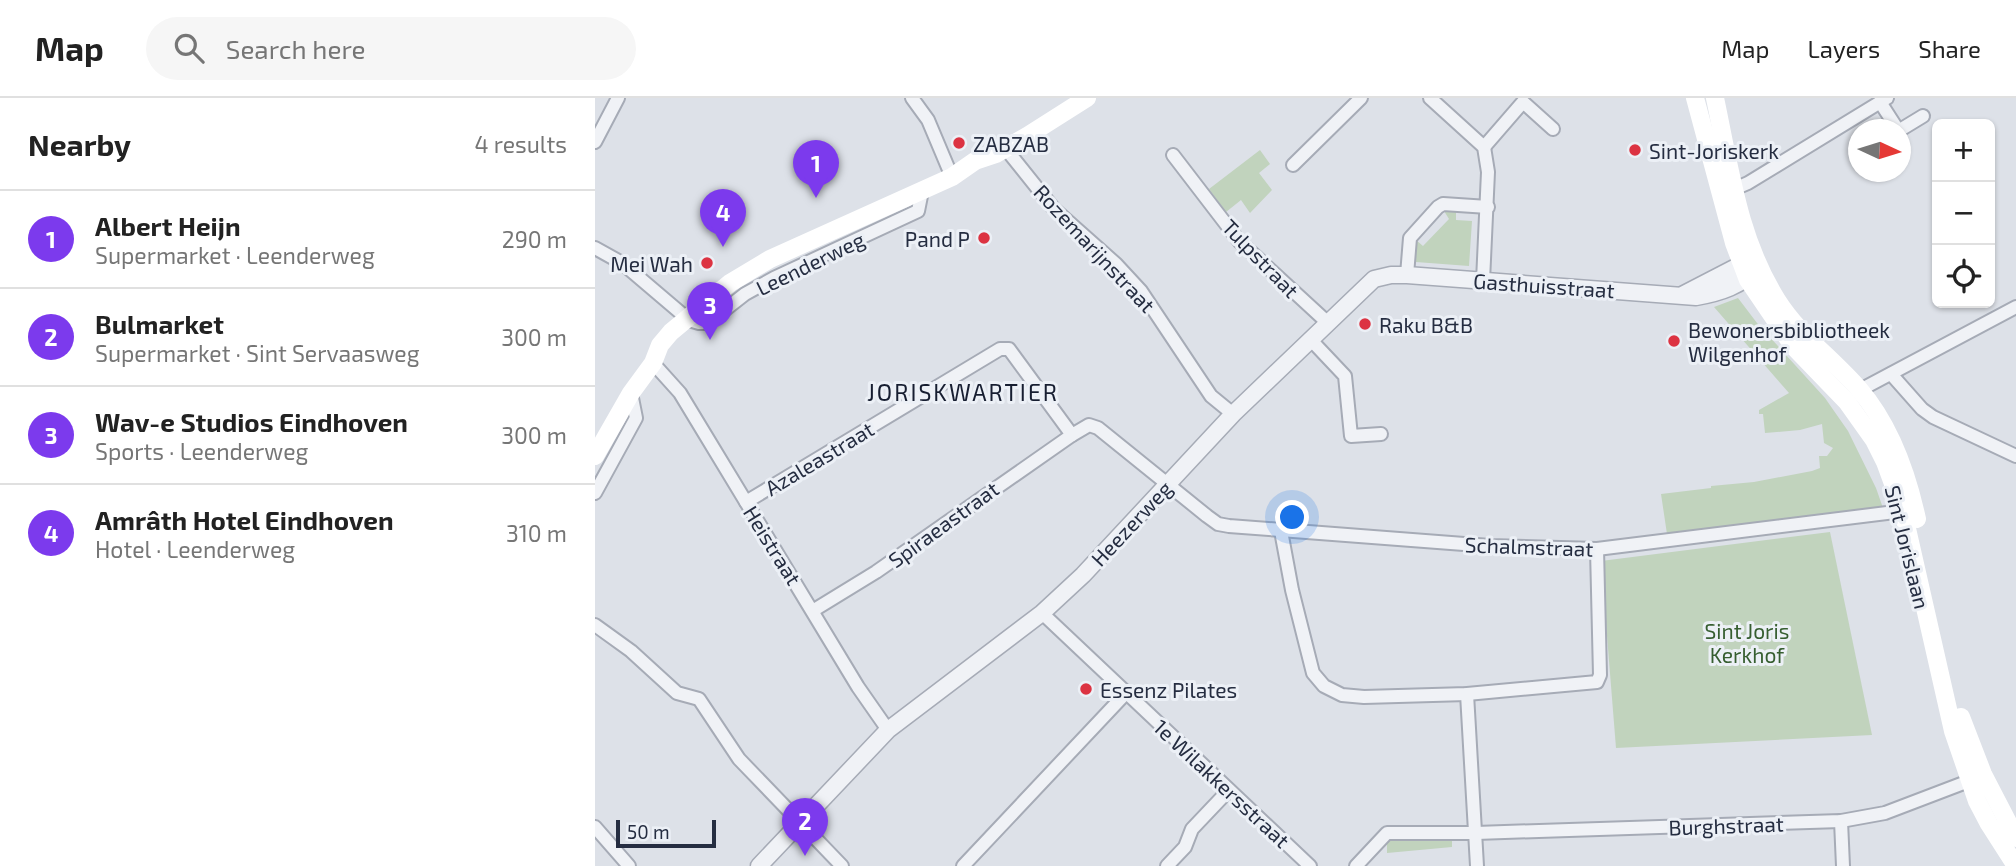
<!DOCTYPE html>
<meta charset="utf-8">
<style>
body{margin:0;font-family:"Exo 2",sans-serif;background:#f6f6f6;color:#222}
.controls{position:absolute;right:21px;top:21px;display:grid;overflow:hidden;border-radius:10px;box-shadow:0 2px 5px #0004}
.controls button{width:63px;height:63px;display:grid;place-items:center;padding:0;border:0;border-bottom:2px solid #e0e0e0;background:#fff;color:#222;font:35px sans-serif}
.compass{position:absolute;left:1253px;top:21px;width:63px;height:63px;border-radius:50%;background:#fff;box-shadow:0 2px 5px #0004;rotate:94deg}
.scale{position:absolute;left:21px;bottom:18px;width:100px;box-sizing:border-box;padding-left:7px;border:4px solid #252d41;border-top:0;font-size:19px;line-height:24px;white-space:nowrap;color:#252d41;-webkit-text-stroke:5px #ecf0f6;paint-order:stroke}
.you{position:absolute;left:698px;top:420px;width:24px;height:24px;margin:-18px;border:5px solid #fff;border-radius:50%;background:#1a73e8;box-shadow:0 0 0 10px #1a73e833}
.badge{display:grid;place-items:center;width:46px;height:46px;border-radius:50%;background:#7c3aed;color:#fff;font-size:23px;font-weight:700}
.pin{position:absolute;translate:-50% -58px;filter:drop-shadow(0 2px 4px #0008)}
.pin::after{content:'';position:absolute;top:37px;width:24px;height:21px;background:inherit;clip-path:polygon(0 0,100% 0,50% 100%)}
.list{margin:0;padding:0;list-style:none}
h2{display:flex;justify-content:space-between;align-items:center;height:91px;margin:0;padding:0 28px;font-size:30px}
h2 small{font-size:23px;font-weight:400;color:#767676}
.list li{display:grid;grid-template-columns:46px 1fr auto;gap:21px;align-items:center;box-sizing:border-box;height:98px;padding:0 28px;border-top:2px solid #e0e0e0}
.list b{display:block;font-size:26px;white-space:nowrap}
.list p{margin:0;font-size:23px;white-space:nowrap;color:#767676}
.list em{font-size:23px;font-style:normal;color:#767676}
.icon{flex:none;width:38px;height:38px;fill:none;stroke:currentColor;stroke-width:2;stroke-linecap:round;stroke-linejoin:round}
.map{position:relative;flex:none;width:1421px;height:768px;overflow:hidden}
header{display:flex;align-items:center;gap:42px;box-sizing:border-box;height:98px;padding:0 35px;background:#fff;border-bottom:2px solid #e0e0e0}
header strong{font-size:33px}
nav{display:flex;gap:38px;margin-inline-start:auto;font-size:24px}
.search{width:490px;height:63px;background:#f6f6f6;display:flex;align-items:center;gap:18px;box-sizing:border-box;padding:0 24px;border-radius:38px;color:#767676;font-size:26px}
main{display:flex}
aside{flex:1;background:#fff}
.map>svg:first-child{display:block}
.green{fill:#c1d3bd}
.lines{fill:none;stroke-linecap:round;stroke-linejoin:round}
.minor-casing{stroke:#a6abb6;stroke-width:16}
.tertiary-casing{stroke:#a6abb6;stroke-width:19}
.minor{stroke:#f0f2f6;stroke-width:12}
.tertiary{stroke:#f0f2f6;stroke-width:16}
.secondary{stroke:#fff;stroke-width:18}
.poi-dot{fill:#dc3342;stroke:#ecf0f6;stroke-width:2.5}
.labels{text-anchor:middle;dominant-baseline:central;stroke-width:6;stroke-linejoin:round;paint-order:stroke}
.poi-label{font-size:21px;fill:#252d41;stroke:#ecf0f6;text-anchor:start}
.street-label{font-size:21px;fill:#252d41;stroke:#ecf0f6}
.park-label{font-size:21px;fill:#365e30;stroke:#ecf0f6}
.neighbourhood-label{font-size:23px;letter-spacing:2px;fill:#171e31;stroke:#ecf0f6}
</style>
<header>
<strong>Map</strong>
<div class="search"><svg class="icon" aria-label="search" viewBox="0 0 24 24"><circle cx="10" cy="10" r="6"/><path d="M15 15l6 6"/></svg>Search here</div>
<nav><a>Map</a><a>Layers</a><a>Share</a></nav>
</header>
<main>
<aside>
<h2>Nearby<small>4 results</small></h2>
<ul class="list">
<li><span class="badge">1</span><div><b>Albert Heijn</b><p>Supermarket · Leenderweg</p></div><em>290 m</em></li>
<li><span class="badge">2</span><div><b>Bulmarket</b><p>Supermarket · Sint Servaasweg</p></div><em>300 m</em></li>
<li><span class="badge">3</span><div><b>Wav-e Studios Eindhoven</b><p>Sports · Leenderweg</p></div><em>300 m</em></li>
<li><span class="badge">4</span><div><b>Amrâth Hotel Eindhoven</b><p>Hotel · Leenderweg</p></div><em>310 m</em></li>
</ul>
</aside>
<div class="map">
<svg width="1421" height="768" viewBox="0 0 1421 768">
<rect width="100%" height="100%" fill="#dde1e8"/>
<!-- green -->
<g class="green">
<path d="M665,52l10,14 -11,9 13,17 -22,23 -9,-13 -15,12 -17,-23z"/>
<path d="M849,113l12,1v8l16,1 -3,45 -53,-4 -3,-3 3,-19 7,6 26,-27z"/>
<path d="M1143,200l19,25 68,75 23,33 28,57 7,20 -216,26 -6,-40 50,-6v-2l43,-4 58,-11 8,-3 -1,-12h8l6,-8 -9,-5 -2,-19 -22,6 -35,3 -2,-19h-4v-4l30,-17 -75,-86z"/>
<path d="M1235,434l42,203 -256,13 -15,-187z"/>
<path d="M792,739h65v10l-65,6z"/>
</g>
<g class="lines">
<defs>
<g id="minor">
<path d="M317,0l16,22 24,57"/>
<path d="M835,0l54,49 4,25 -5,109"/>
<path d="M1285,4l18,28"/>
<path d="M1305,32l23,-14"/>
<path d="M0,44l23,-44"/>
<path d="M889,49l39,-45 30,27"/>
<path d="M411,51l48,60 62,55 25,27 70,105 22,18"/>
<path d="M578,57l66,86 89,82"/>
<path d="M698,67l68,-67"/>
<path d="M1132,94l21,-9 139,-85"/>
<path d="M0,150l27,15 67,57 10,3h9l37,-29 29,-16 144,-67 4,-20"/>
<path d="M812,177l3,-37 28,-31 5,-3 45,3"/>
<path d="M716,242l34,36 6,60 30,-2"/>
<path d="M58,265l27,30 178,294 30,43"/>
<path d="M1296,276l31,35 11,8 83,39"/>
<path d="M1265,292l156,-83"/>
<path d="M0,395l41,-75 -5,-25"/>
<path d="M151,404l254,-153h9l63,86 17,-10 9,3 109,88 11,8 11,2 261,20 107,3 306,-38"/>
<path d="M686,433l11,59 21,83 11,13 18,9 22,2 103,-3 130,-12 3,-7 -3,-126"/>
<path d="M219,512l62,-38 196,-137"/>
<path d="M447,515l268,253"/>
<path d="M0,527l36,26 46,42 22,6 40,60 103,107"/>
<path d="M872,596l10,172"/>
<path d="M1246,723l2,45"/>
<path d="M0,729l34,39"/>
<path d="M368,768l163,-173"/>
<path d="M572,768l18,-19 7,-18 37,-39"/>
<path d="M761,768l31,-33h89l365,-12 44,-8 84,-32"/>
</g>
<path id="tertiary" d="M164,768l129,-136 154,-117 41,-38 150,-161 141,-135 17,-4h16l289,22c23,-4 47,-11 61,-30l-15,-3 -60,31"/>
</defs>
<!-- minor casing -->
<use href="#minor" class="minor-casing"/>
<!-- tertiary casing -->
<use href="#tertiary" class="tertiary-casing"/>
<!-- minor -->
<use href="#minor" class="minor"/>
<!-- tertiary -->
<use href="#tertiary" class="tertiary"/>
<!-- secondary -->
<g class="secondary">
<path d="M1100,0l39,145 14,37 45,66 54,56 27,38 11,22 18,49 50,220 24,70 12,23 27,42"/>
<path d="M1120,0c15,70 23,140 62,202 22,35 55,58 82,89 31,36 48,84 58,130"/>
<path d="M0,358l36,-63 22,-30 7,-18 11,-13 59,-49 40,-24 182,-82 23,-16 21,-7 31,-18 60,-38"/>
<path d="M1366,619l22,57 33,64"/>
</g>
</g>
<!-- markers -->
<g class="poi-dot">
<circle cx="364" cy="45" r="7"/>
<circle cx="1040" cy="52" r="7"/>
<circle cx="389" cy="140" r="7"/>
<circle cx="112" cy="165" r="7"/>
<circle cx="770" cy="226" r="7"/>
<circle cx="1079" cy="243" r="7"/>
<circle cx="491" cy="591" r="7"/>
</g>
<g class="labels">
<!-- poi labels -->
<g class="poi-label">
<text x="378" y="45">ZABZAB</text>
<text x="1054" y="52">Sint-Joriskerk</text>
<text x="375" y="140" text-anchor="end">Pand P</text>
<text x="98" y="165" text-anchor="end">Mei Wah</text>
<text x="784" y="226">Raku B&amp;B</text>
<text x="1093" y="231">Bewonersbibliotheek<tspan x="1093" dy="24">Wilgenhof</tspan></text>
<text x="505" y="591">Essenz Pilates</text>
</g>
<!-- street labels -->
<g class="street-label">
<text transform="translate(500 150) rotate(47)">Rozemarijnstraat</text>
<text transform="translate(666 160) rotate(46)">Tulpstraat</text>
<text transform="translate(215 165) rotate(-26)">Leenderweg</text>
<text transform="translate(949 187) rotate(4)">Gasthuisstraat</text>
<text transform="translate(224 360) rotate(-31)">Azaleastraat</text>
<text transform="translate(536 425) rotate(-47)">Heezerweg</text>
<text transform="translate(348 426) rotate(-36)">Spiraeastraat</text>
<text transform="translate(178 447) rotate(58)">Heistraat</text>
<text transform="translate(934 448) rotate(2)">Schalmstraat</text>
<text transform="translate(1313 449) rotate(76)">Sint Jorislaan</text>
<text transform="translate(627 685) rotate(43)">1e Wilakkersstraat</text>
<text transform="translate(1131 727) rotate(-2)">Burghstraat</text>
</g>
<!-- park labels -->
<g class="park-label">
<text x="1152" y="532">Sint Joris<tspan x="1152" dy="24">Kerkhof</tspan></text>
</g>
<!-- neighbourhood labels -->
<g class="neighbourhood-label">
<text x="368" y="294">JORISKWARTIER</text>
</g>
</g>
</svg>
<div class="controls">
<button>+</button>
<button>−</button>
<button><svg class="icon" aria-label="locate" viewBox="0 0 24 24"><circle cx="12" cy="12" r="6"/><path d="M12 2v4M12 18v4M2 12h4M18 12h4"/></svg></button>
</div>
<svg class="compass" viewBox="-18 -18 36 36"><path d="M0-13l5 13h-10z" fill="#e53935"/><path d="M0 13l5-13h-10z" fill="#767676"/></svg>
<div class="scale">50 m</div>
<div class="you"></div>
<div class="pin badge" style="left:221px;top:100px">1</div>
<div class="pin badge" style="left:210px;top:758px">2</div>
<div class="pin badge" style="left:115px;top:242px">3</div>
<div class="pin badge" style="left:128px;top:149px">4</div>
</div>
</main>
